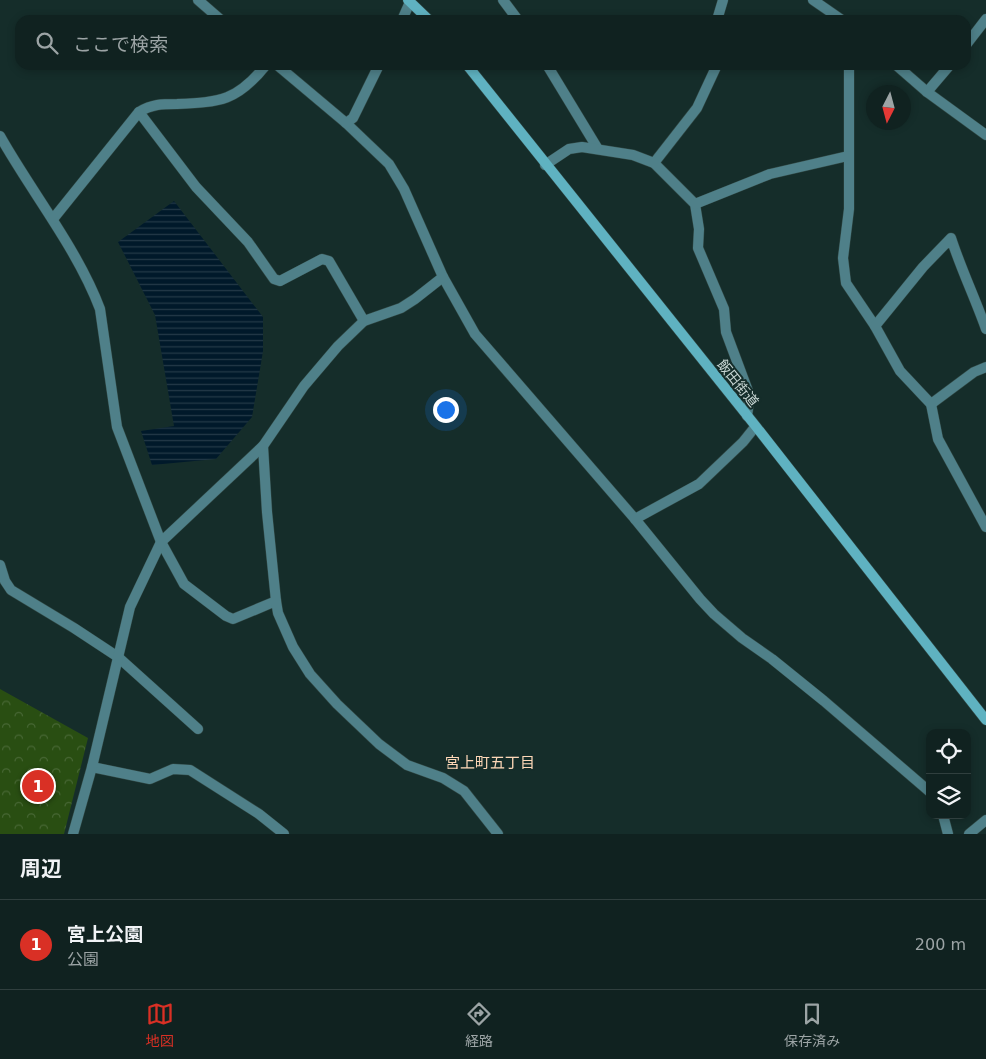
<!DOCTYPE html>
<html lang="ja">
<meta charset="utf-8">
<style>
body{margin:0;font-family:"DejaVu Sans","Noto Sans JP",sans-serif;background:#192a29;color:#f1f3f6}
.controls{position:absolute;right:15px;bottom:15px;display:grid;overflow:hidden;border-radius:10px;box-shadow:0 2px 8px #0003}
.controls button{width:45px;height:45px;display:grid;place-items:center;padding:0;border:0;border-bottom:1px solid #303f3e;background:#102220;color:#f1f3f6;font:25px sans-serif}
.compass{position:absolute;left:866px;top:85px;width:45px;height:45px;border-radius:50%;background:#102220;box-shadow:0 2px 8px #0003;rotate:186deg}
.you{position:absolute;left:445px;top:409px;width:18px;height:18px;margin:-12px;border:4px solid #fff;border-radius:50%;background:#1a73e8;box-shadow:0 0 0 8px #1a73e833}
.badge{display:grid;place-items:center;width:32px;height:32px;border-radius:50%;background:#d93025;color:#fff;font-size:16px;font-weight:700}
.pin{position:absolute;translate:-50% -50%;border:2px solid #fff;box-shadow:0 1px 5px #0006}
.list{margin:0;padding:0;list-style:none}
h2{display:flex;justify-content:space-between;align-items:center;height:65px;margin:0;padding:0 20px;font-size:21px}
h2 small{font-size:16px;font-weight:400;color:#9ca4a5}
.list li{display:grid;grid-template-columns:32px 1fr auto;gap:15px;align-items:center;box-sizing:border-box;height:90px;padding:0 20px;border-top:1px solid #303f3e}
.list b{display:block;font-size:19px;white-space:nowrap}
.list p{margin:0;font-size:16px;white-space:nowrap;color:#9ca4a5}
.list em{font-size:16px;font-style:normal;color:#9ca4a5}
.icon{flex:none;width:28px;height:28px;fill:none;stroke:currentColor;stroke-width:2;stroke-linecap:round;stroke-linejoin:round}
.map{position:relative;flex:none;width:986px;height:834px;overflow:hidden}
.search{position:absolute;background:#102220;box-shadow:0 2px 8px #0003;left:15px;right:15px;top:15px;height:55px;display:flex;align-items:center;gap:12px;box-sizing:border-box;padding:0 18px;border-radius:15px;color:#9ca4a5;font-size:19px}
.sheet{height:155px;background:#102220}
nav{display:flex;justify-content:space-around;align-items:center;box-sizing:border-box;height:70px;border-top:1px solid #303f3e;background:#102220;font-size:14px;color:#9ca4a5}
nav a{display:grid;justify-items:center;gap:2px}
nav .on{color:#d93025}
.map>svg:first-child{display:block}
.forest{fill:url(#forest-crowns)}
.water{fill:url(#water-rules)}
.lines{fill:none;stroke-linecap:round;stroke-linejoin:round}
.minor-casing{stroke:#314845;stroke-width:11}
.tertiary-casing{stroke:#314845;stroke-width:11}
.secondary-casing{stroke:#314845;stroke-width:11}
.minor{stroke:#4f8089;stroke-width:10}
.tertiary{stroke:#4f8089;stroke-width:10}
.secondary{stroke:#5fb2c1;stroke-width:10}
.labels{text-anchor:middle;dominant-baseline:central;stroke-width:4;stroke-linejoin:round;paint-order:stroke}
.street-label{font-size:14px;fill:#c7d5d3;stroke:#152d2a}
.neighbourhood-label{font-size:15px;fill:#fed8b8;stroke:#152d2a}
</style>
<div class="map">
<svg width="986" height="834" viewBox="0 0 986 834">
<defs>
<pattern id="forest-crowns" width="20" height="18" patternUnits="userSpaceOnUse" patternTransform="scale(1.25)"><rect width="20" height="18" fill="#294e12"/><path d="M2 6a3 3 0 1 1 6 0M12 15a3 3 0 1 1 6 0" fill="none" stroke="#476734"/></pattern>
<pattern id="water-rules" width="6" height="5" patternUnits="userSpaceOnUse" patternTransform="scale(1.25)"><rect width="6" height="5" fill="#00192a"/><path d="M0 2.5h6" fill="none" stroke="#243a48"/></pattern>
</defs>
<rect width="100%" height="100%" fill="#152d2a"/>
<!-- forest -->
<path class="forest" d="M0,689l88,49 -24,96h-64z"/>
<!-- water -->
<path class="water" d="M174,201l89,116v34l-11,66 -36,42 -64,6 -11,-34 33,-5 -19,-111 -37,-73z"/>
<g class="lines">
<defs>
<g id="minor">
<path d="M198,0l23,20"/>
<path d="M503,0l15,20"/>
<path d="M813,0l29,20"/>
<path d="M402,20l8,-18"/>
<path d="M717,20l6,-20"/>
<path d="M966,45l20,-26"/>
<path d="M277,65l69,58 43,41 15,25 39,88 32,57 160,185 65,80 14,15 28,24 30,21 52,42 106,91"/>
<path d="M547,65l51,84"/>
<path d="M849,65v144l-6,49 3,25 29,43"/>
<path d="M896,65l31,27 59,43"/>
<path d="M927,92l23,-27"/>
<path d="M139,112c13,-8 23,-8 38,-8 44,-2 60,-3 89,-39"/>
<path d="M346,123l7,-5 26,-53"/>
<path d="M0,136c32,57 77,112 100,173l17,118 44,115 23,42 42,32 7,3 43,-18"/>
<path d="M654,163l43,-55 20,-43"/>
<path d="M545,165l24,-16 13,-2 51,8 21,8 41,41 4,25 -1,19 26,61 2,23 22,59 1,11 -2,14"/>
<path d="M695,204l75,-30 78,-18"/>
<path d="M53,219l86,-107 57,75 52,55 26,37 6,2 42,-22 7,2 35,60"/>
<path d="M986,329c-11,-31 -25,-60 -35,-91l-28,29 -48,59 25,45 31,33 7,35 48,88"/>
<path d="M931,404l43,-32 12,-5"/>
<path d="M263,446l4,66 9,89 2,12 15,34 17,27 27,30 42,40 28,21 36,13 21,13 34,43"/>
<path d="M635,519l64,-35 44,-42 12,-15"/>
<path d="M0,565l5,16 6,9 63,38 44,29 80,72"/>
<path d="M92,767l58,12 23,-10 17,1 69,44 25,20"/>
<path d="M943,815l5,19"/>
<path d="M73,834l19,-67 38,-160 31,-65 102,-96 41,-60 34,-40 26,-25 37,-13 14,-9 28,-22"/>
</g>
<path id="tertiary" d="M969,834l17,-14"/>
<g id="secondary">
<path d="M408,0l21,20"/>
<path d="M467,65l287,359 232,296"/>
</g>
</defs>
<!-- minor casing -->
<use href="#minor" class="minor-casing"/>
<!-- tertiary casing -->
<use href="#tertiary" class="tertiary-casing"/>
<!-- secondary casing -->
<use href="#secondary" class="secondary-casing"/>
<!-- minor -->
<use href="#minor" class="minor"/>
<!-- tertiary -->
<use href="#tertiary" class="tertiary"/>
<!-- secondary -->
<use href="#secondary" class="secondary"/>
</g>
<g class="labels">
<!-- street labels -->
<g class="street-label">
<text transform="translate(738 383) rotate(51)">飯田街道</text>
</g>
<!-- neighbourhood labels -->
<g class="neighbourhood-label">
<text x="490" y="763">宮上町五丁目</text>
</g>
</g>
</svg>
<div class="controls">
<button><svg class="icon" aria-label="locate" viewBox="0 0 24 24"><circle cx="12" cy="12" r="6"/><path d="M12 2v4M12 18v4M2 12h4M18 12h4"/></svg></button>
<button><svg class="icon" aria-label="layers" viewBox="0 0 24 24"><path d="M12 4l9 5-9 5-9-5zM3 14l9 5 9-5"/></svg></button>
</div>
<svg class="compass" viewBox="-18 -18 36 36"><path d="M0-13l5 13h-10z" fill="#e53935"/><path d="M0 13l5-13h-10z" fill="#9ca4a5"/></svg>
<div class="you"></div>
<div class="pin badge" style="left:38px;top:786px">1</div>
<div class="search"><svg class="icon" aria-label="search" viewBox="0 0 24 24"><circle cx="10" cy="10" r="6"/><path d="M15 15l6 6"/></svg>ここで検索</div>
</div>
<section class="sheet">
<h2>周辺<small></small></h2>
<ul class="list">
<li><span class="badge">1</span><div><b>宮上公園</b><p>公園</p></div><em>200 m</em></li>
</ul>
</section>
<nav>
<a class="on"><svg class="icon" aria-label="map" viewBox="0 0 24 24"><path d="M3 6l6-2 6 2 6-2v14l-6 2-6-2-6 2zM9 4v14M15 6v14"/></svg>地図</a>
<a><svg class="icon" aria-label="directions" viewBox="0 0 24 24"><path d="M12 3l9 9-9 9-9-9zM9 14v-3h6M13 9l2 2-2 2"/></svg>経路</a>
<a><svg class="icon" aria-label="saved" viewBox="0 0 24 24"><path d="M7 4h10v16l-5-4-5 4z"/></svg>保存済み</a>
</nav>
